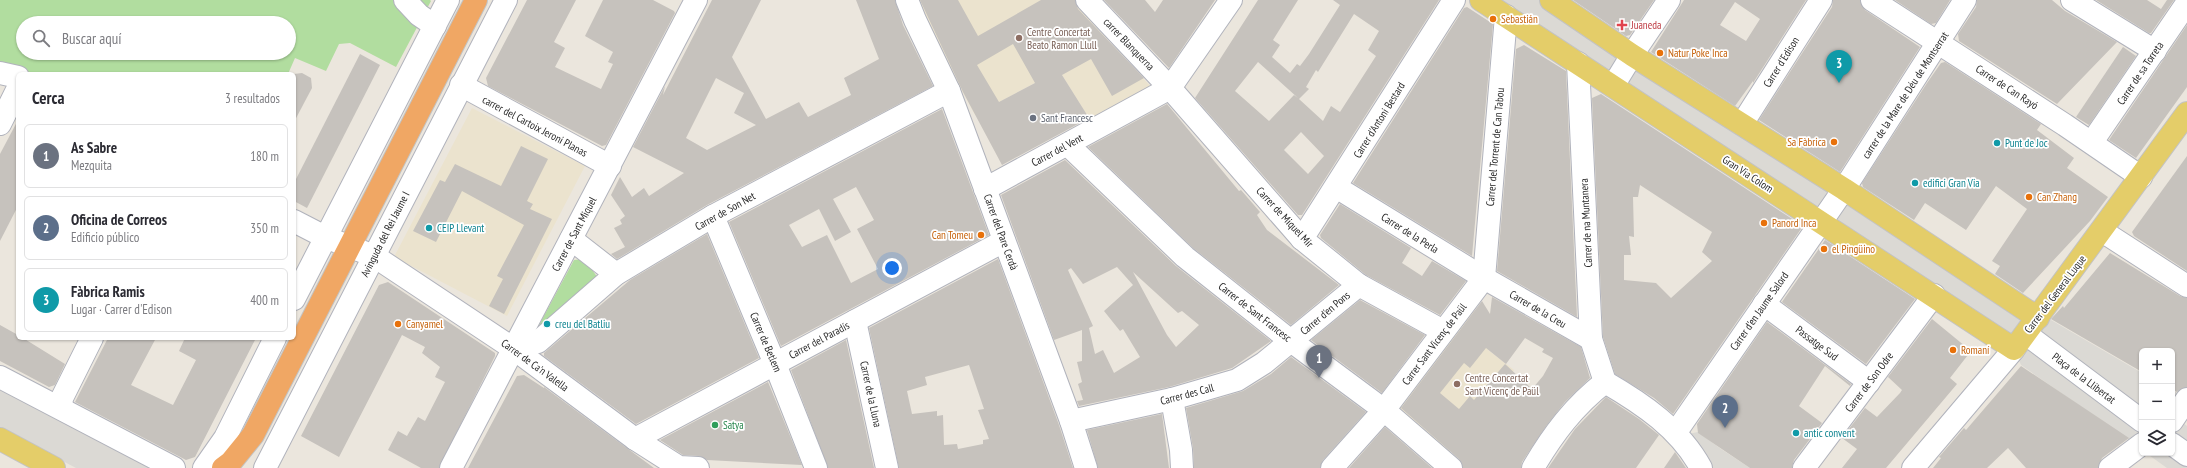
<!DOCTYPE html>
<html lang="es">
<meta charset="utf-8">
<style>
body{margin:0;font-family:"PT Sans Narrow",sans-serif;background:#f7f7f7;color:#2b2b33}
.controls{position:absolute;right:12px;bottom:12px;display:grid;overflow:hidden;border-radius:6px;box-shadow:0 1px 3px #0004}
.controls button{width:36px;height:36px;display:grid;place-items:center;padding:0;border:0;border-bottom:1px solid #e1e1e2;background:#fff;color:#2b2b33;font:20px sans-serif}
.you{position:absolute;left:892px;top:268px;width:14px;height:14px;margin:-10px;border:3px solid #fff;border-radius:50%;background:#1a73e8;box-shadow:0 0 0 6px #1a73e833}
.badge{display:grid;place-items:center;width:26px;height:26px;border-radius:50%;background:#b45309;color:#fff;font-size:13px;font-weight:700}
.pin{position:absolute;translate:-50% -33px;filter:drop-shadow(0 1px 2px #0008)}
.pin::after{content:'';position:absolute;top:21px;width:14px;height:12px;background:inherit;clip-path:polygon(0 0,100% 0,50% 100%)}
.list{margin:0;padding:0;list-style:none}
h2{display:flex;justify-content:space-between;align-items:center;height:52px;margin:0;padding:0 16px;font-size:17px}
h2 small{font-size:13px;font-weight:400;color:#7c7c81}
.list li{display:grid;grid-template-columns:26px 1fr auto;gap:12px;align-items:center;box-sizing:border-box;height:64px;margin:0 8px 8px;padding:0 8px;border:1px solid #e1e1e2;border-radius:6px}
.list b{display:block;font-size:15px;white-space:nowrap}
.list p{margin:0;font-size:13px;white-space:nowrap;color:#7c7c81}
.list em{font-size:13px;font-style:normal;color:#7c7c81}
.icon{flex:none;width:22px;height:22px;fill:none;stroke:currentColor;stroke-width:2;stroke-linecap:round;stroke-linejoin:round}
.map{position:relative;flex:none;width:2187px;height:468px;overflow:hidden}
.search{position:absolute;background:#fff;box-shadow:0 1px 3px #0004;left:16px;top:16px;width:280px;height:44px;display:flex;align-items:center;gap:10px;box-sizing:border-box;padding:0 14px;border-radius:22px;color:#7c7c81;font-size:15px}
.panel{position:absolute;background:#fff;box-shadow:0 1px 3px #0004;left:16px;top:72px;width:280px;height:268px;border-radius:6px}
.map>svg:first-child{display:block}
.education{fill:#ebe3ce}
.green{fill:#b1dd9f;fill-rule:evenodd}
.plaza{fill:#dbd9d4}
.building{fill:#c6c2bd;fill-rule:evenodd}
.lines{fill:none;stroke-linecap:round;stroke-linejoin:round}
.minor-casing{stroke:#b1b3bc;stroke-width:24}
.major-casing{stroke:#c3c3c3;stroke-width:24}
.highway-casing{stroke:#c3c3c3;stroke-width:24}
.minor{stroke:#fff;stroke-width:22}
.major{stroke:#e4cd69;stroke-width:22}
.highway{stroke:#f0a764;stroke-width:22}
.food-dot{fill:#e8710a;stroke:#fff;stroke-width:1.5}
.health-dot{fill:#e0444e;stroke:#fff;stroke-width:1.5}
.education-dot{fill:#8d6e63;stroke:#fff;stroke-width:1.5}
.worship-dot{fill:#6b7280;stroke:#fff;stroke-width:1.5}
.culture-dot{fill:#0f9aa8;stroke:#fff;stroke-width:1.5}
.leisure-dot{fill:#2e9e5b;stroke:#fff;stroke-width:1.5}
.labels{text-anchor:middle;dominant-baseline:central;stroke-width:3.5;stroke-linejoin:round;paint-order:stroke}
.food-label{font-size:11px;fill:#c56008;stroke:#fff;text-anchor:start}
.health-label{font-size:11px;fill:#be3a42;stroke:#fff;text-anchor:start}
.education-label{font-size:11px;fill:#785e54;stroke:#fff;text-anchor:start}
.street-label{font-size:11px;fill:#2a2a2a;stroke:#fff}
.worship-label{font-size:11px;fill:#5b616d;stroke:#fff;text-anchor:start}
.culture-label{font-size:11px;fill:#0d838f;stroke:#fff;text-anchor:start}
.leisure-label{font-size:11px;fill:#27864d;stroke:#fff;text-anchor:start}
</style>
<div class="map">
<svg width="2187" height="468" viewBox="0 0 2187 468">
<rect width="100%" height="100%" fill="#ebe6dd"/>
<!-- education -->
<g class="education">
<path d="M913,0h158l82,89 -62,33 -32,-52 -84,45z"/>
<path d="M472,108l113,58 -78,150 -113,-59z"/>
<path d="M1474,309l21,16 5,9 -12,16 26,20 -67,84 -55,-45z"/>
</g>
<!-- green -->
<g class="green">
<path d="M0,0h430l1,1 -35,66 -46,-24 -11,1 -13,27 -31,-13 -7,16h-250l-38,-9zM23,23h266v30h-266z"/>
<path d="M584,259l17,23 -59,50 -4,-5 36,-67z"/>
</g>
<!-- plaza -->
<g class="plaza">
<path d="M1481,0h70l492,312 8,8 91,53v76l-121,-84 -7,-16z"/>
<path d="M0,387l146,74 4,7h-74l-76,-40z"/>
<path d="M2172,390l9,5 -5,23 11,8v42h-20l-21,-15h26z"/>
<path d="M1698,432l23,17 29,19h-49l-23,-32z"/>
</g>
<!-- building -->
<g class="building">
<path d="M527,0h49l-22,42 11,6 -10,19 46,22 12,-25 -5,-2 5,-10 -28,-16 18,-36h50l21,11 1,2 -69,132 -4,1 -114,-60 -2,-8z"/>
<path d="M712,0h49l-29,57 34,62 33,-17 9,15 43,-22 -7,-17 35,-19 -23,-59h39l8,25 30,61 -226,119 -90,54 -6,-5 14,-7 -11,-19 8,-4 -2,-4 5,-4 -14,-21 9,-18 12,20 12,-9 5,8 35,-23 -51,-26 32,-61 -2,9zM716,78l28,15 -10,20 22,12 -49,25 -21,-12z"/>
<path d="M920,0h38l20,36 63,-36h34l3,9 66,69 -32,18 -21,-37 -29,16 27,43 -87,47 -39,-73zM1013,44l22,39 -36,19 -22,-37z"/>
<path d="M1104,0h41l10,12 8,-12h52l-46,68z"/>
<path d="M1258,0h40l-25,40 7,5 -8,12 18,16 7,-9 3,2 9,-12 31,-49 -7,-5h106l-137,215h-4l-103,-117zM1354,14l25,17 -11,19 8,6 -36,56 -9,-6 -8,15 -24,-22 10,-10 -3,-2 10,-17 2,2zM1258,62l40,36 -4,-3 -25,26 -34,-30zM1301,132l23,24 -16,18 -24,-24z"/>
<path d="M1573,0h81l-24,35 -4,1z"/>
<path d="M1684,0h122l-53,83v-2l-18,25 -84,-54zM1735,2l25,17 -14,22 -26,-16z"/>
<path d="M1833,0h27l5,10 55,37 -80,125 -81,-52 73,-113z"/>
<path d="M1895,0h55l-14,23 -5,1z"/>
<path d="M1977,0h75l13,11 52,31 -60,62 -98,-63 -1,-7 18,-27z"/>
<path d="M2096,0h51l14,9 6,-9h7l-23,33h-2z"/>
<path d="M1467,7l26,17 -21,232 -119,-73 111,-175z"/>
<path d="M2187,25v62l-51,71 -27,-18z"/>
<path d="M1524,45l42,26 11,246 -80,-46 19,-222z"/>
<path d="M2123,47l13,9 -47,69 -13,-8z"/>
<path d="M360,54l20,11 -73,143 -13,-7v-18z"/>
<path d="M1945,62l96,62 -4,6 37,28 -7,10 41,29 -18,24 -67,72 -28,-19 5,-8 -8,-5 35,-52 -31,-23 -30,44 -41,-27 -11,17 -51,-33 -1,-4 65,-100 14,-20z"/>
<path d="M302,73l9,5 1,10 -18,34v-48z"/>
<path d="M1601,94l202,132 -130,188 -19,-16 -39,-24 -12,-37 -11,-239zM1640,185l72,47 -10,20 10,9 -41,37 -15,-15 -32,-3v-25h7l-2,-19 5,1 -1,-40h5z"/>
<path d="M1167,104l72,87 2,-1 19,22 -3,3 10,15 72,55 -48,40 -98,-77 -105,-101z"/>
<path d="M942,109l47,126 -208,111 -52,-124zM856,187l18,33 -17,9 21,40 -27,14 -24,-48 -25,12 -13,-22 30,-16 16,32 16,-9 -18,-33z"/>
<path d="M18,120v86l-18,35v-87z"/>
<path d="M521,146l27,13 -21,42 6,3 -3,5 22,10 -48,95 -15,-8 14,-27 -6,-3 27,-51 -62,-34 -26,51 -23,-11 27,-51 5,2 10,-18 46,22z"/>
<path d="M2187,156v115l-53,-35 -2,-4z"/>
<path d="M1065,160l111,106 95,75 -39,27 -63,19 -90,19 -2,-5 6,-1 -5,-16 4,-2 -5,-20 5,-1v-31l-28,10 -53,-145zM1117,267l16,18 -29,26 16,20 3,-2 17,28 -26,16 -11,-23 -8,4 -6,-26 4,-2 -25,-56 3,-2 12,16zM1133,272l45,41 4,-2 17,14 -23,22 -9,-12z"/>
<path d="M1340,204l71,44 -9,15 20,13 10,-15 34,20 -26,34 -74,-40 -45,-37 -1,-3z"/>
<path d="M707,234l52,124 -123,66 -92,-68v-3l86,-73z"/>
<path d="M1825,240l90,59 -49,65 -84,-62z"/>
<path d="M2110,253l70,43 7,2v89l-10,5 -5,-3v-38h-30v21l-91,-53 12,-13 1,2z"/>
<path d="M998,259l61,166 14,43h-174l-30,-140zM969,365l15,44 -6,1 11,29 -6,1v4l-25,5 -1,-5 -13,1 -1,-30 -6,1v-5l-25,3 -5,-23 20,-6 -2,-8z"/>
<path d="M388,282l107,71v3l-56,112h-18l-33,-18 10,-19 9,5 11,-19 7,4 20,-39 -10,-5 5,-10 -18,-14 3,-6 -23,-12 -63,122 -38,-21 78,-151z"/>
<path d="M1492,297l89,50 9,31 -25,24 -18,23 -25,37 -1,6h-58l-4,-9 -58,-51 81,-107 8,13zM1525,338l19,11 -2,3 11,6 -10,18 -11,13 -27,-25 -31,36 -4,-4 -11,13 -19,-16 24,-30 6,5 16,-20 20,16z"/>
<path d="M1360,300l65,35 -43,58 -71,-53z"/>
<path d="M1932,319l39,32 -21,27 7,6 -71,84h-44l15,-19 -15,-11 23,-30 12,9 23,-24 2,-3 -14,-13z"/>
<path d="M1767,322l84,62 -1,2 -25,-20 -26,40 23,17 -28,37 -2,8h-42l-52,-35 -1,-9z"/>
<path d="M0,325l18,10v3h5l42,26 -10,21 -6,2 -49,-26z"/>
<path d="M108,338h48l-25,47 42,20 23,-45 -17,-9 6,-13h71l-61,119 -9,3 -111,-58z"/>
<path d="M846,340l28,128h-46l-37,-98z"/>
<path d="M1291,357l75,55 -43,48 -3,8h-126l-1,-20 -7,-40 57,-17 28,-17z"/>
<path d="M2021,366l108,72 -27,20 -4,10h-72l-18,-20 -21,20h-54l8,-10 -2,-1 25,-29 2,2z"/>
<path d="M524,375l20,13v-1l110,81h-186l49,-92z"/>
<path d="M768,382l34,83 -95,-5 -8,-4 -16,-1 -23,-15z"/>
<path d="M1606,397l33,22 20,16 -23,33h-88l27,-39z"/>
<path d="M1162,414l7,54h-71l-11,-38z"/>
<path d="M1385,427l47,41h-83z"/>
<path d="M1675,452l11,16h-22z"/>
</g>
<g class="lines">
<defs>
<g id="minor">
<path d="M405,0l14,15 16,11"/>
<path d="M907,0l8,20 34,71 122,330 15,47"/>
<path d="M1087,0l83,88 132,151 57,46 84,46"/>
<path d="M1872,0l193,125 76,52"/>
<path d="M2072,0l83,51"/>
<path d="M1578,63l13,276 14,43"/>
<path d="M0,73l18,4"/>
<path d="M461,85l149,81"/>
<path d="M1613,86l19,-31 37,-55"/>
<path d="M0,124l18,-36"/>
<path d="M1742,124l79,-124"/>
<path d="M2092,142l95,-139"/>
<path d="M1068,145l117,112 106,84 93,69 67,58"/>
<path d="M1336,187l148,91 107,61"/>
<path d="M985,189l185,-101 61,-88"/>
<path d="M713,216l62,148 41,104"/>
<path d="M294,221l31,16 49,19 140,93 121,90 44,28 19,1"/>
<path d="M2102,231l85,55"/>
<path d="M571,239l45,35"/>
<path d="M1302,239l152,-239"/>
<path d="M1484,278l22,-262"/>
<path d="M294,299l154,-299"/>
<path d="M1764,304l105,78"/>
<path d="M855,321l32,147"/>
<path d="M2026,334l116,87"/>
<path d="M514,349l24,-7 78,-68 97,-58 236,-125"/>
<path d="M0,377l174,91"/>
<path d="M1605,382c38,22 75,47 96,86"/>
<path d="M1172,399l9,51 1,18"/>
<path d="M61,408l1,-10 30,-60"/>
<path d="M1071,421l101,-22 65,-19 27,-17 95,-78"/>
<path d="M2172,421l15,-22"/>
<path d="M1676,432l168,-243 121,-189"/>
<path d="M635,439l369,-198"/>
<path d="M2172,444l15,11"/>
<path d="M204,468l21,-30 50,-100"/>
<path d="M265,468l241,-468"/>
<path d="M451,468l245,-468"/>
<path d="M1332,468l52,-58 100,-132"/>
<path d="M1533,468c20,-34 41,-62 72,-86"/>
<path d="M1804,468l130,-173"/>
<path d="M1913,468l101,-119"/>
<path d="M2110,468l32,-24"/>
</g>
<g id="major">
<path d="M1481,0l533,349 173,-236"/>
<path d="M1551,0l81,55 212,134 194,129"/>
<path d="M0,439l54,29"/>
</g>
<path id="highway" d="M223,468l8,-6 22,-27 223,-435"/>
</defs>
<!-- minor casing -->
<use href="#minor" class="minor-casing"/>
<!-- major casing -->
<use href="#major" class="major-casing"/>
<!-- highway casing -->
<use href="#highway" class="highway-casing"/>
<!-- minor -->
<use href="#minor" class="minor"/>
<!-- major -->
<use href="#major" class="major"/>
<!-- highway -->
<use href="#highway" class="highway"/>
</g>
<!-- markers -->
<g class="food-dot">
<circle cx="1493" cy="19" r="4"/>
<circle cx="1660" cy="53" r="4"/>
<circle cx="1834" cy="142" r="4"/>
<circle cx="2029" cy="197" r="4"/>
<circle cx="1764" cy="223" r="4"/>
<circle cx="981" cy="235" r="4"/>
<circle cx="1824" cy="249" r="4"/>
<circle cx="398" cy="324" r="4"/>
<circle cx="1953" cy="350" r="4"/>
</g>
<path class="health-dot" d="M1620 19h4v4h4v4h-4v4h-4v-4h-4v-4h4z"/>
<g class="education-dot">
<circle cx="1019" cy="38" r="4"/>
<circle cx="1457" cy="384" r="4"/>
</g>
<circle class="worship-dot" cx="1033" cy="118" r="4"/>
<g class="culture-dot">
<circle cx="1997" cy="143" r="4"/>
<circle cx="1915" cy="183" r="4"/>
<circle cx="429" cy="228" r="4"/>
<circle cx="547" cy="324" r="4"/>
<circle cx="1796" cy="433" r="4"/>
</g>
<circle class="leisure-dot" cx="715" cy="425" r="4"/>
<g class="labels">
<!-- food labels -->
<g class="food-label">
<text x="1501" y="19">Sebastián</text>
<text x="1668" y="53">Natur Poke Inca</text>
<text x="1826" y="142" text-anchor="end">Sa Fàbrica</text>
<text x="2037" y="197">Can Zhang</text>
<text x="1772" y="223">Panord Inca</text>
<text x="973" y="235" text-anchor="end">Can Tomeu</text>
<text x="1832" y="249">el Pingüino</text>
<text x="406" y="324">Canyamel</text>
<text x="1961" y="350">Romaní</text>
</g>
<!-- health labels -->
<g class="health-label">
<text x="1631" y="25">Juaneda</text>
</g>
<!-- education labels -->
<g class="education-label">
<text x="1027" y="32">Centre Concertat<tspan x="1027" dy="13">Beato Ramon Llull</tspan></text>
<text x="1465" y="378">Centre Concertat<tspan x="1465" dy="13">Sant Vicenç de Paül</tspan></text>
</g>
<!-- street labels -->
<g class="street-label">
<text transform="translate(1129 44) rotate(46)">carrer Blanquerna</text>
<text transform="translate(1781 62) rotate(-58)">Carrer d'Edison</text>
<text transform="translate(2140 73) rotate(-56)">Carrer de sa Torreta</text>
<text transform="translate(2007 87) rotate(33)">Carrer de Can Rayó</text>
<text transform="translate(1905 95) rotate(-57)">carrer de la Mare de Déu de Montserrat</text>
<text transform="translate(1379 120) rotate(-58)">Carrer d'Antoni Bestard</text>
<text transform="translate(535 126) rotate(28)">carrer del Cartoix Jeroni Planas</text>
<text transform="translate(1495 147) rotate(-85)">Carrer del Torrent de Can Tabou</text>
<text transform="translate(1057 150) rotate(-28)">Carrer del Vent</text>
<text transform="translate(1748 174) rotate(33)">Gran Via Colom</text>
<text transform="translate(725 211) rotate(-29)">Carrer de Son Net</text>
<text transform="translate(1285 217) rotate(47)">Carrer de Miquel Mir</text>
<text transform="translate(1586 223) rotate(-93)">Carrer de na Muntanera</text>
<text transform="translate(1001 232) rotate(70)">Carrer del Pare Cerdà</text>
<text transform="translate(1410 233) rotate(32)">Carrer de la Perla</text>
<text transform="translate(385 234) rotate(-63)">Avinguda del Rei Jaume I</text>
<text transform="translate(574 234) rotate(-62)">Carrer de Sant Miquel</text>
<text transform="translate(2055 294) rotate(-53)">Carrer del General Luque</text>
<text transform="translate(1538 309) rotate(30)">Carrer de la Creu</text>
<text transform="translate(1759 311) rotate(-55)">Carrer d'en Jaume Salord</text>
<text transform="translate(1255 312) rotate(38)">Carrer de Sant Francesc</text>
<text transform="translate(1325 313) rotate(-40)">Carrer d'en Pons</text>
<text transform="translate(819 340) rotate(-28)">Carrer del Paradís</text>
<text transform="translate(766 342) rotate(67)">Carrer de Betlem</text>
<text transform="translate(1817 343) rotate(37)">Passatge Sud</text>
<text transform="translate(1434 344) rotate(-53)">Carrer Sant Vicenç de Paül</text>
<text transform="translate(535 365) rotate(36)">Carrer de Ca'n Valella</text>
<text transform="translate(2084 378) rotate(37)">Plaça de la Llibertat</text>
<text transform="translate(1869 382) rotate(-53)">Carrer de Son Odre</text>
<text transform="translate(871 394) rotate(78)">Carrer de la Lluna</text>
<text transform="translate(1187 394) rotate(-15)">Carrer des Call</text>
</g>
<!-- worship labels -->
<g class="worship-label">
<text x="1041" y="118">Sant Francesc</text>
</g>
<!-- culture labels -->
<g class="culture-label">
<text x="2005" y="143">Punt de Joc</text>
<text x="1923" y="183">edifici Gran Via</text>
<text x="437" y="228">CEIP Llevant</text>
<text x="555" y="324">creu del Batliu</text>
<text x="1804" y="433">antic convent</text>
</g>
<!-- leisure labels -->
<g class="leisure-label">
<text x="723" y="425">Satya</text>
</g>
</g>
</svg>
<div class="controls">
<button>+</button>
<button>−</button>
<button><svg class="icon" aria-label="layers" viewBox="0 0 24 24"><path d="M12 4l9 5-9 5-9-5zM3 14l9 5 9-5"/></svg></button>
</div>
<div class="you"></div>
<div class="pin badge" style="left:1319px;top:378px;background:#6b7280">1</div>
<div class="pin badge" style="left:1725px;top:428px;background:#5c6f8a">2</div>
<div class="pin badge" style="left:1839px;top:83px;background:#0f9aa8">3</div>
<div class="search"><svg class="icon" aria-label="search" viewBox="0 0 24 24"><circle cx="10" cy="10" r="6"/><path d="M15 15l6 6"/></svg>Buscar aquí</div>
<section class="panel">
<h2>Cerca<small>3 resultados</small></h2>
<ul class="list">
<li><span class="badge" style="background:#6b7280">1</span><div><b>As Sabre</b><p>Mezquita</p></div><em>180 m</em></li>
<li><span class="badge" style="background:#5c6f8a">2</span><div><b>Oficina de Correos</b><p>Edificio público</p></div><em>350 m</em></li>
<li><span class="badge" style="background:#0f9aa8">3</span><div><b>Fàbrica Ramis</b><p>Lugar · Carrer d'Edison</p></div><em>400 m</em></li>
</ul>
</section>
</div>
